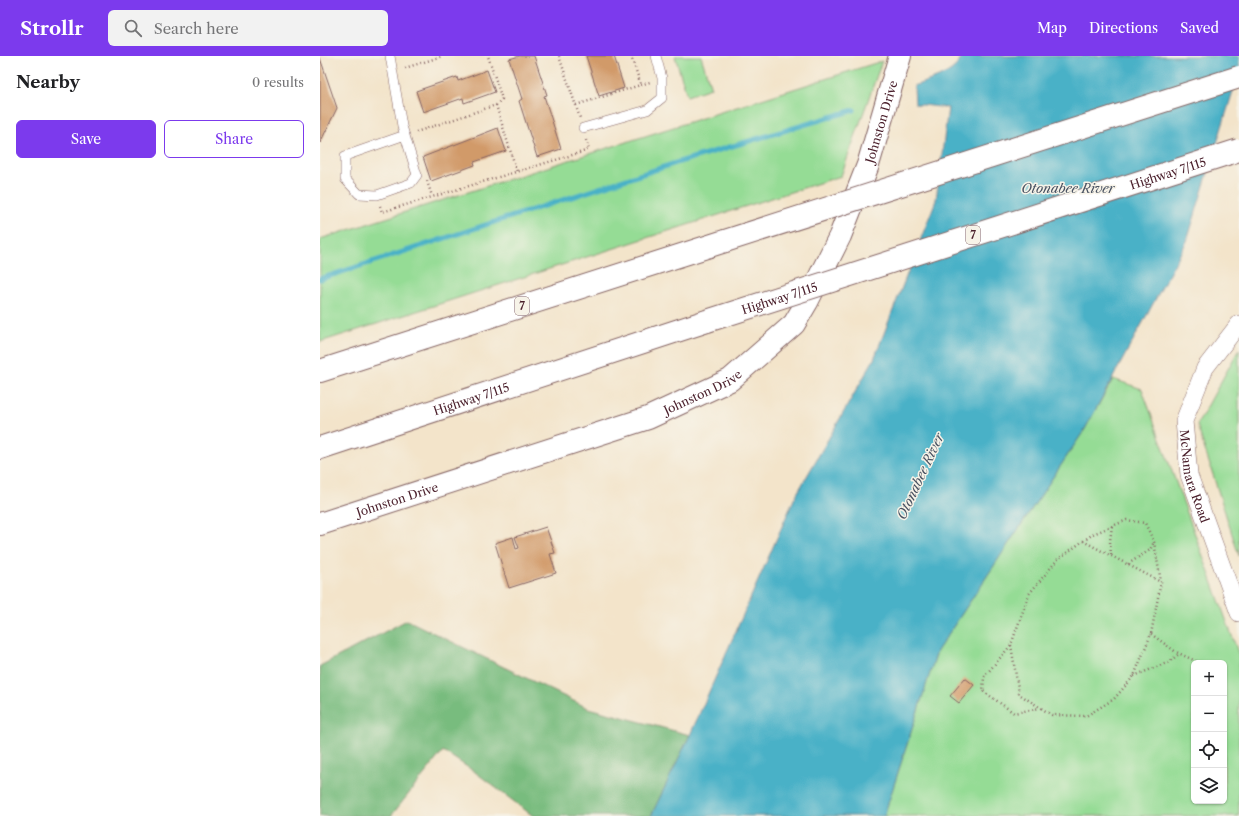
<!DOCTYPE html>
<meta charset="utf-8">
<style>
body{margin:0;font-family:"Libre Caslon Text",serif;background:#f2f2f2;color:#202124}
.controls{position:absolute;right:12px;bottom:12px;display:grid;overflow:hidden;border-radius:6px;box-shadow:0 1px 3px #0004}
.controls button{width:36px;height:36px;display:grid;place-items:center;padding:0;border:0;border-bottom:1px solid #e0e0e0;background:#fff;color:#202124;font:20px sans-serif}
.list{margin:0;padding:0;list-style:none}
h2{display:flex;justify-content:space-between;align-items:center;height:52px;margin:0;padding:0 16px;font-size:17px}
h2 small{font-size:13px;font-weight:400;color:#757577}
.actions{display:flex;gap:8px;padding:12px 16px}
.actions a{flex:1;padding:9px 0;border:1px solid #7c3aed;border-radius:6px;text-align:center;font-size:14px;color:#7c3aed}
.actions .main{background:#7c3aed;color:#fff}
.icon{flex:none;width:22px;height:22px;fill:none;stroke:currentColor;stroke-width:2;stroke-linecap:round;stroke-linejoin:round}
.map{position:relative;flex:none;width:919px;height:760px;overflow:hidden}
header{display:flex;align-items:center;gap:24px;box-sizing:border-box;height:56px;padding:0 20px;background:#7c3aed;color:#fff}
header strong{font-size:19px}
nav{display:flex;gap:22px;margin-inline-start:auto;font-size:14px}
.search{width:280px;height:36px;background:#f2f2f2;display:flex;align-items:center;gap:10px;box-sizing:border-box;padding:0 14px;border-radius:6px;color:#757577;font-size:15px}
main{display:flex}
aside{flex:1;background:#fff}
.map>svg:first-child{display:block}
.green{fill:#95dc95;stroke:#707e60;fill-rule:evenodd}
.forest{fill:#78bc7e;stroke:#616e54}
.water{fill:#48b1c7;stroke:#496879}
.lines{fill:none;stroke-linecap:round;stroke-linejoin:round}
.stream{stroke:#48b1c7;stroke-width:5}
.building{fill:#d19a69}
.service-casing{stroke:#856463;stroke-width:10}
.minor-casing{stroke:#856463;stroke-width:18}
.tertiary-casing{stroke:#856463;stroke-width:24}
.motorway-casing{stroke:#856463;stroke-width:24}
.path{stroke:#856463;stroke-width:2.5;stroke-dasharray:1 3;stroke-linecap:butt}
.service{stroke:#fff;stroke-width:9}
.minor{stroke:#fff;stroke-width:17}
.tertiary{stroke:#fff;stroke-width:22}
.motorway{stroke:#fff;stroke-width:22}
.motorway-bridge-casing{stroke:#856463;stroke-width:24;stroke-linecap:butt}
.motorway-bridge{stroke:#fff;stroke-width:22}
.labels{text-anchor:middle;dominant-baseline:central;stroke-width:3;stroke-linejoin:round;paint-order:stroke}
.shield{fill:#f7f3e8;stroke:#7e5f64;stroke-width:1}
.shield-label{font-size:11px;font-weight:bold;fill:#4a1f2b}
.street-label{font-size:12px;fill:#4a1f2b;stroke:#f7f3e8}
.water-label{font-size:13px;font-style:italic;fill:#495262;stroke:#f7f3e8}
</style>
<header>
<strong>Strollr</strong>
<div class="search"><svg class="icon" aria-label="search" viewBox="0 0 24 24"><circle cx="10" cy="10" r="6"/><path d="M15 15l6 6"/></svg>Search here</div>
<nav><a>Map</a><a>Directions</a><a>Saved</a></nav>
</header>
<main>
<aside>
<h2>Nearby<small>0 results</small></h2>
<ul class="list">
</ul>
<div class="actions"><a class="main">Save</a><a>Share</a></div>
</aside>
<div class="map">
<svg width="919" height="760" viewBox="0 0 919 760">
<rect width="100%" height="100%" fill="#f7f3e8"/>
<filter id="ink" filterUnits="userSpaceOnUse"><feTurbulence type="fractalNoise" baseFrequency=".025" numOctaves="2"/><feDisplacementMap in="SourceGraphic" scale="8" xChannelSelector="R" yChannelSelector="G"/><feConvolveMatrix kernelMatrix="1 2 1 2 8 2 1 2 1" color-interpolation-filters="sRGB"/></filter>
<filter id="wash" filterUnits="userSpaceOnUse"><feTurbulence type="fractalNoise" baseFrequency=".012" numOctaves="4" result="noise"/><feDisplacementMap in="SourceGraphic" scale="16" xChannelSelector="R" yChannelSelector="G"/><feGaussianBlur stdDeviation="0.9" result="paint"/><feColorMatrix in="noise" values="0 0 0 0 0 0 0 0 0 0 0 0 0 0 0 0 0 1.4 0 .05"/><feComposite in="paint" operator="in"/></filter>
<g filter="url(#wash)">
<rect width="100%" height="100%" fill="#f3e4ca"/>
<!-- green -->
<g class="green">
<path d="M355,0h26l10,32 -24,8z"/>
<path d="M562,5l-41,115 -521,166v-103z"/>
<path d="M919,293v207l-42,-131z"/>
<path d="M793,323l29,10 97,266v161h-355l53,-165 148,-222zM874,607h30v138h-30z"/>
</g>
<!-- forest -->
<path class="forest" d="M87,564l181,88 102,27 -39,81h-118l-58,-44 -32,-21 -52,65h-71v-150z"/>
<!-- water -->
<path class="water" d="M642,0h277v28l-6,7 -46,150 -102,188 -148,222 -53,165h-233l39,-81 105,-238 79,-138 62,-159 12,-92 -33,-4 -1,-18c17,-7 41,-11 48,-30z"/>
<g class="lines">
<!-- stream -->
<path class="stream" d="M0,223l359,-117 175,-52"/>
</g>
<g id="blocks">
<!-- building -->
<g class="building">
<path d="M200,0h14l13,39 -3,1 17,53 -24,8 -18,-56 3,-2 -13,-40z"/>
<path d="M266,0h28l10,32 -25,8z"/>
<path d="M0,2l17,50 -17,35z"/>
<path d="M167,14l8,22 -31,11 -1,-5 -40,14 -7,-21 41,-14 1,4z"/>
<path d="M178,72l8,23 -32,11 1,3 -44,16 -8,-24z"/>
<path d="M226,471l9,26 -5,1 6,19 -47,15 -14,-45 18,-6 3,12 3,-1 -4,-11z"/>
<path d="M645,622l9,7 -15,18 -9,-7z"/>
</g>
</g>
</g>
<g filter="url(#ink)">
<use href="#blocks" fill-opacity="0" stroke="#856463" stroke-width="1"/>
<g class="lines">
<defs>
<g id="service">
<path d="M70,0l12,70 15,49 -6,8 -34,12 -18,-1 -14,-15v-23l60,-21"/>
<path d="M263,72l64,-18 15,-12v-20l-6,-22"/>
</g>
<g id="minor">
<path id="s1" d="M919,268l-34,44 -21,53 5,54 50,138"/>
</g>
<g id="tertiary">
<path id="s2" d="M0,468l328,-106 82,-38 64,-56 13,-22 33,-66 28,-71 32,-109"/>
</g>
<g id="motorway">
<path d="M0,315l405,-130"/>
<path id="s3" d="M0,392l387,-127"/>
</g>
</defs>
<!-- service casing -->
<use href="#service" class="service-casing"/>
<!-- minor casing -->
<use href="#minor" class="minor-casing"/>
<!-- tertiary casing -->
<use href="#tertiary" class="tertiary-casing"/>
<!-- motorway casing -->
<use href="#motorway" class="motorway-casing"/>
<!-- path -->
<g class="path">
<path d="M239,0l21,62"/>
<path d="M311,0l10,29"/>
<path d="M85,12l38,-12"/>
<path d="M176,49l21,67"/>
<path d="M256,49l74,-23"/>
<path d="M96,76l80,-27 6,-6 -14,-43"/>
<path d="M107,125l5,15"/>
<path d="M60,150l2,6 207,-62 -3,-10"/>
<path d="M763,485l78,41"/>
<path d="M791,499l-1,-14 2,-15"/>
<path d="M808,508l22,-14 4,-8"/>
<path d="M831,578l25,18 24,11"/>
<path d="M691,589l8,49 33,21 34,1 28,-17 20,-23 17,-42 10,-52 -7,-40 -9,-19 -18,-3 -34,14 -35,25 -29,35 -18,51 -27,32 -1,14 31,22 26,-5"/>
<path d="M814,620l35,-14 10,-8"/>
</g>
<!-- service -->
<use href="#service" class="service"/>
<!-- minor -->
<use href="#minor" class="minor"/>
<!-- tertiary -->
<use href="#tertiary" class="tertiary"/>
<!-- motorway -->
<use href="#motorway" class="motorway"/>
<defs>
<g id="motorway-bridge">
<path d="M405,185l514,-164"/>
<path id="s4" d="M387,265l532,-171"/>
</g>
</defs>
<!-- motorway-bridge casing -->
<use href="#motorway-bridge" class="motorway-bridge-casing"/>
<!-- motorway-bridge -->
<use href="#motorway-bridge" class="motorway-bridge"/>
</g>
</g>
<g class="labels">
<!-- shield labels -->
<g class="shield">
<rect x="646" y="170" width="14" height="18" rx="3"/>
<rect x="195" y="241" width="14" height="18" rx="3"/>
</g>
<g class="shield-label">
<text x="653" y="179">7</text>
<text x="202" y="250">7</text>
</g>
<!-- street labels -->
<g class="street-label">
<text stroke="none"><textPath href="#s2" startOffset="741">Johnston Drive</textPath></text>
<text stroke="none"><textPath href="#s4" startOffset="484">Highway 7/115</textPath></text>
<text stroke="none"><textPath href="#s4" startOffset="76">Highway 7/115</textPath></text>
<text stroke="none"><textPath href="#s2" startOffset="405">Johnston Drive</textPath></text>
<text stroke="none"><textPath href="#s3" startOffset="159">Highway 7/115</textPath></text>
<text stroke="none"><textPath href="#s1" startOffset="169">McNamara Road</textPath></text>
<text stroke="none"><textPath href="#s2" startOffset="81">Johnston Drive</textPath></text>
</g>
<!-- water labels -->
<g class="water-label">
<text x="748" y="132">Otonabee River</text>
<text transform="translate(600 420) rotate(-65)">Otonabee River</text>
</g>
</g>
</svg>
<div class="controls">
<button>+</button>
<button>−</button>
<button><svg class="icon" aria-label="locate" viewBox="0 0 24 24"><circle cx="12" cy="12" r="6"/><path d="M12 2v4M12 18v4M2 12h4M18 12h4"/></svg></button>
<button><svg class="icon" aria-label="layers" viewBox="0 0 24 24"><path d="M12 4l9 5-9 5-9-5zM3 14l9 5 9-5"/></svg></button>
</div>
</div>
</main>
